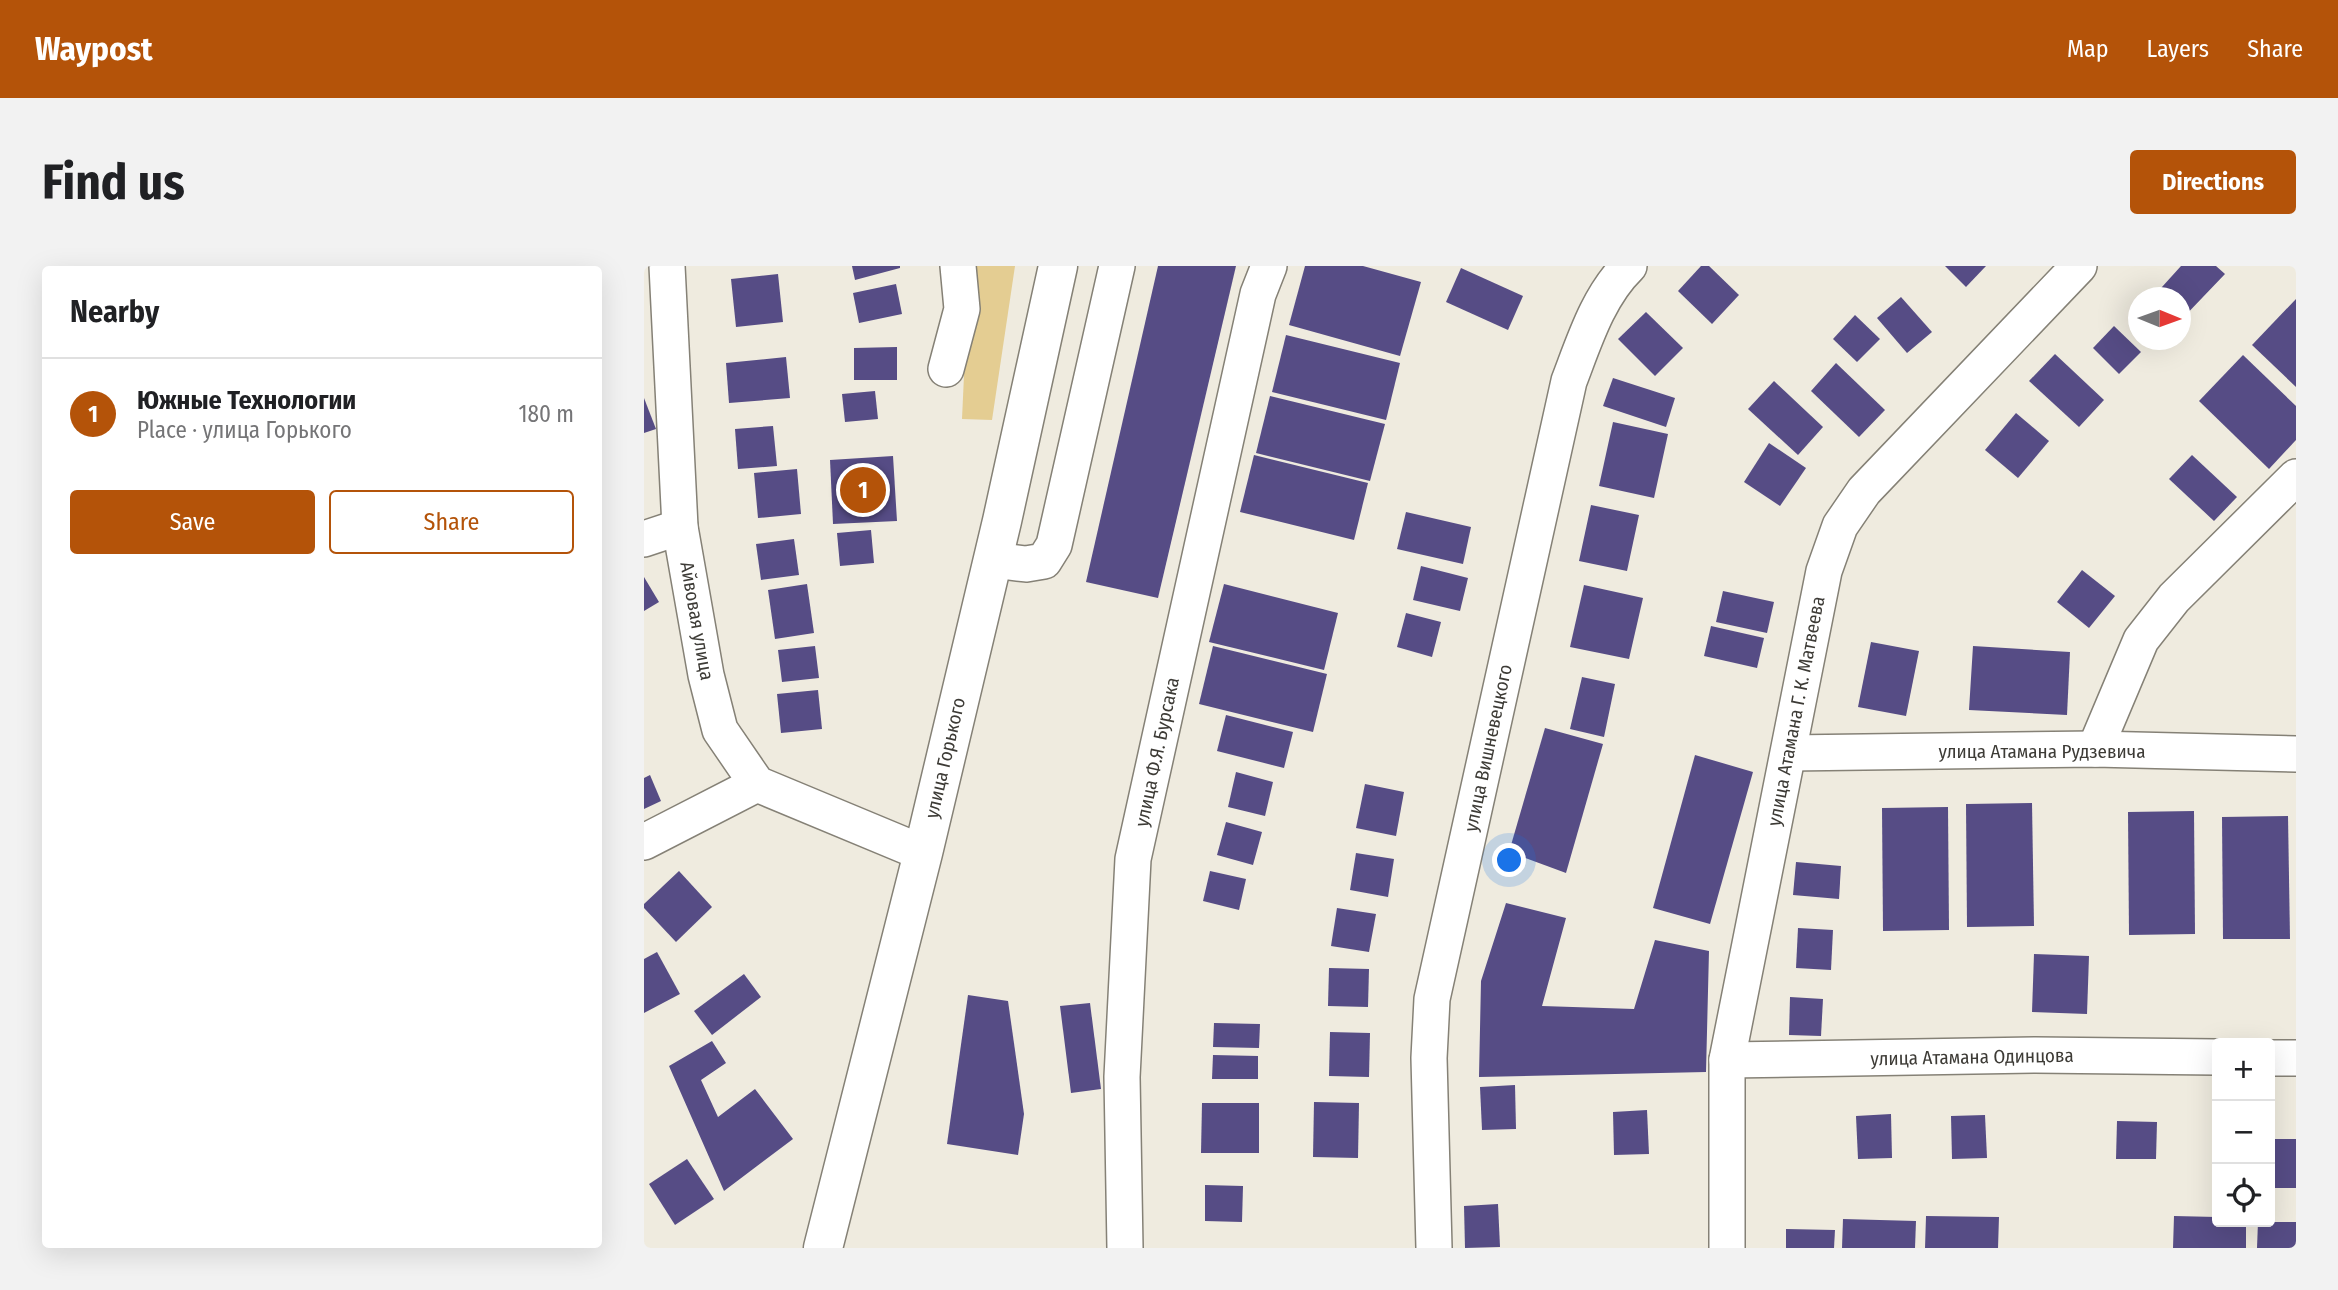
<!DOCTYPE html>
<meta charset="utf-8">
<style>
body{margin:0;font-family:"Fira Sans Condensed",sans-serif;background:#f2f2f2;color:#202124}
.controls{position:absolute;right:21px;bottom:21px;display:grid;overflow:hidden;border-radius:7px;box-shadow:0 7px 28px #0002}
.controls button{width:63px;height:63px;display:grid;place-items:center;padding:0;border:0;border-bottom:2px solid #e0e0e0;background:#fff;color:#202124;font:35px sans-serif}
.compass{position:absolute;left:1484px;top:21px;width:63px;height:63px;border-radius:50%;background:#fff;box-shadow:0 7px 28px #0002;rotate:91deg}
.you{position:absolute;left:866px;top:595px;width:24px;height:24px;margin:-18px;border:5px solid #fff;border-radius:50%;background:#1a73e8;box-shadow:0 0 0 10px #1a73e833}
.badge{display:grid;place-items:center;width:46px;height:46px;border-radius:50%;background:#b45309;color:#fff;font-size:23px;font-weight:700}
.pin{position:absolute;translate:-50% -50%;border:4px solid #fff;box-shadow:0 2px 7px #0006}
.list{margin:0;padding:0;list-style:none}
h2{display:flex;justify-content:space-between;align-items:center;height:91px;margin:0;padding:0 28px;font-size:30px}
h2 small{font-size:23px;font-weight:400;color:#757577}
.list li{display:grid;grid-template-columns:46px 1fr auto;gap:21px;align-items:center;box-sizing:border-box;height:112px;padding:0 28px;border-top:2px solid #e0e0e0}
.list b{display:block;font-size:26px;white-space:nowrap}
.list p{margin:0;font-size:23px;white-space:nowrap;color:#757577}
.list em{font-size:23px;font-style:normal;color:#757577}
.actions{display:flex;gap:14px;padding:21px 28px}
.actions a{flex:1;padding:16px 0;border:2px solid #b45309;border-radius:7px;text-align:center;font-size:24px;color:#b45309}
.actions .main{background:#b45309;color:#fff}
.icon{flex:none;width:38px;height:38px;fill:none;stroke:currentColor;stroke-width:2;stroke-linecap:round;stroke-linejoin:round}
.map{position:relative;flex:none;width:1652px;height:982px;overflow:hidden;border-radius:7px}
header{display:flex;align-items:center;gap:42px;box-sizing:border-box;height:98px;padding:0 35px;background:#b45309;color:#fff}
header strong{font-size:33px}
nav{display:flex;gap:38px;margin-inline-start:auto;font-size:24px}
.intro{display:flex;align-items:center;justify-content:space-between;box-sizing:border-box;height:168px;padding:0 42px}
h1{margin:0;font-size:49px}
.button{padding:18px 32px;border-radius:7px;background:#b45309;color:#fff;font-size:24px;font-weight:700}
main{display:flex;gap:42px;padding:0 42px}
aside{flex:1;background:#fff;border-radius:7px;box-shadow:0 7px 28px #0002}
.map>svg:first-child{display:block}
.green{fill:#e4cd92}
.building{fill:#564c85}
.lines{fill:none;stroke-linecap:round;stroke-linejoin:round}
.minor-casing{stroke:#858176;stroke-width:38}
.major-casing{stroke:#858176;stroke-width:41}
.minor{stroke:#fff;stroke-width:35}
.major{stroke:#fff;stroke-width:38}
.labels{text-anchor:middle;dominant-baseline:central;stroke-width:7;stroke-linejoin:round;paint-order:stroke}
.street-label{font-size:19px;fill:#3d3b36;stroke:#fff}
</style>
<header>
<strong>Waypost</strong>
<nav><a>Map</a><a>Layers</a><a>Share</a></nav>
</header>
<div class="intro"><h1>Find us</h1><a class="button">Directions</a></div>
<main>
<aside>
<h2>Nearby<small></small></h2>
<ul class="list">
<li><span class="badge">1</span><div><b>Южные Технологии</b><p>Place · улица Горького</p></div><em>180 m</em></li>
</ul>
<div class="actions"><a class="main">Save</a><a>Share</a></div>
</aside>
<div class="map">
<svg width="1652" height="982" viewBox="0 0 1652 982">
<rect width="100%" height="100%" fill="#efebdf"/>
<!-- green -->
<path class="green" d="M325,0h46l-23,154 -30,-1z"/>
<!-- building -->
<g class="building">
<path d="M208,0h48v2l-45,12z"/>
<path d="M514,0h78l-78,332 -72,-16z"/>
<path d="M661,0h58l58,16 -21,74 -111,-31z"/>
<path d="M1057,0h8l30,29 -27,29 -34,-33z"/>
<path d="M1301,0h41l-20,21z"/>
<path d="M1537,0h35l9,8 -45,47v-23h-28z"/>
<path d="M817,2l62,28 -15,34 -62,-28z"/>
<path d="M134,8l5,48 -47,5 -5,-48z"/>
<path d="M252,18l6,30 -43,9 -6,-30z"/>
<path d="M1257,31l31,35 -25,21 -30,-35z"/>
<path d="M1652,33v88l-44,-42z"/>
<path d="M1002,46l37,36 -28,28 -37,-37z"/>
<path d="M1211,49l25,24 -23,23 -24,-23z"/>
<path d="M1470,60l27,26 -22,22 -26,-26z"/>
<path d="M642,69l114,28 -14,57 -114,-28z"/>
<path d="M253,81v33h-43v-32z"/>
<path d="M1411,88l49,46 -25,27 -50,-46z"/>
<path d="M1599,89l53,51v34l-27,29 -70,-68z"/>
<path d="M142,91l4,41 -61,5 -3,-40z"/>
<path d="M1192,97l49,47 -26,27 -48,-46z"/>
<path d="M969,112l62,20 -9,29 -63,-21z"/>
<path d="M1130,115l49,46 -25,28 -50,-46z"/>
<path d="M231,125l3,28 -33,3 -3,-28z"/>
<path d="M626,130l115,28 -15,57 -114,-28z"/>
<path d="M0,132l12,31 -12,4z"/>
<path d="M1372,147l33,28 -31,37 -33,-28z"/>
<path d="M969,156l55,12 -14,64 -55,-12z"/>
<path d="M129,160l4,40 -39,3 -3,-40z"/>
<path d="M1125,177l37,25 -26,38 -36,-24z"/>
<path d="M610,189l114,28 -14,57 -114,-28z"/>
<path d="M1548,189l45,42 -23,24 -45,-42z"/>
<path d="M249,190l4,65 -64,3 -3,-64z"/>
<path d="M153,203l4,45 -43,4 -4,-45z"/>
<path d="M947,239l48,10 -12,56 -48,-10z"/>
<path d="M762,246l65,15 -8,37 -66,-15z"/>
<path d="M227,264l3,33 -34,3 -3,-33z"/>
<path d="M150,273l5,36 -38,5 -5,-36z"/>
<path d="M777,300l47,12 -8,33 -47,-11z"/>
<path d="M1438,304l33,26 -26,32 -32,-26z"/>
<path d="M0,311l15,25 -15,9z"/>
<path d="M163,318l7,49 -39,6 -7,-49z"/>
<path d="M580,318l114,29 -14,57 -115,-28z"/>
<path d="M940,319l59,13 -14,61 -59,-12z"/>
<path d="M1079,325l51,11 -7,31 -51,-11z"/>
<path d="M762,347l35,9 -9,35 -35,-10z"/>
<path d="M1067,360l53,12 -7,30 -53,-12z"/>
<path d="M1227,376l48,9 -13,65 -48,-9z"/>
<path d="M171,380l4,32 -37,4 -4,-32z"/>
<path d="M569,380l114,28 -14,58 -114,-28z"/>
<path d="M1329,380l97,6 -3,63 -98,-5z"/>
<path d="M938,411l33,7 -11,53 -34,-8z"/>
<path d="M174,424l4,39 -41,4 -4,-39z"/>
<path d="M582,449l67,17 -9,36 -67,-17z"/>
<path d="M901,462l58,16 -37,129 -57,-21z"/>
<path d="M1051,489l58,17 -43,152 -57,-16z"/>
<path d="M592,506l37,10 -8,34 -37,-9z"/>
<path d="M6,509l11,26 -17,8v-31z"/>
<path d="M721,518l39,8 -8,44 -40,-8z"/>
<path d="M1388,537l2,123 -67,1 -1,-123z"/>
<path d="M1304,541l1,123 -66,1 -1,-123z"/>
<path d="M1550,545l1,123 -66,1 -1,-123z"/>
<path d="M1644,550l2,123h-67l-1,-122z"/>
<path d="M582,556l36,10 -9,33 -36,-10z"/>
<path d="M712,587l38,6 -6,38 -38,-7z"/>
<path d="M1152,596l45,4 -2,33 -46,-4z"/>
<path d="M35,605l33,36 -36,35 -32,-34v-4z"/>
<path d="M566,605l36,8 -7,31 -36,-9z"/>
<path d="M862,637l60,15 -24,88 92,3 21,-69 54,11 -3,121 -227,5 2,-96z"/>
<path d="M693,642l39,6 -7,38 -38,-6z"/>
<path d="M1154,662l35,2 -2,40 -35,-2z"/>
<path d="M13,686l23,42 -36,19v-54z"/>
<path d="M1390,688l55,2 -2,58 -55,-2z"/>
<path d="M685,702l40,1 -1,38 -40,-1z"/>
<path d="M100,708l17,23 -49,38 -18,-24z"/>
<path d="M324,729l40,6 16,113 -6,41 -71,-11z"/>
<path d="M1146,731l33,2 -2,37 -32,-1z"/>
<path d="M446,737l11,86 -30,4 -11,-87z"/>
<path d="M570,757l46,1 -1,24 -46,-1z"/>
<path d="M686,766l40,1 -1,44 -40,-1z"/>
<path d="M68,775l14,22 -25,17 17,37 37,-28 38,50 -69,52 -55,-125z"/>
<path d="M569,789l45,1v23h-46z"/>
<path d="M871,819l1,44 -34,1 -2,-43z"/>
<path d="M670,836l45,1 -1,55 -45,-1z"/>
<path d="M558,837h57v50h-58z"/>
<path d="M1003,844l2,44 -35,1 -1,-43z"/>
<path d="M1247,848l1,44 -34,1 -2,-43z"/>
<path d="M1341,849l2,43 -35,1 -1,-43z"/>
<path d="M1473,855l40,1 -1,37h-40z"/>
<rect x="1627" y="873" width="25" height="49"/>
<path d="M43,893l27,40 -39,26 -26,-41z"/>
<path d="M561,919l38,1 -1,36 -37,-1z"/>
<path d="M854,938l2,43 -35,1 -1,-42z"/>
<path d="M1282,950l73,1 -1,31h-73z"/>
<path d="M1530,950l43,1v5h29v26h-73z"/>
<path d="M1199,953l73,2 -1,27h-73z"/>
<path d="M1614,956h38v26h-39z"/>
<path d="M1142,963l49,1 -1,18h-48z"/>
</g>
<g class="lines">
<defs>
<g id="minor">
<path d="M23,0l13,261 26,148 14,55 37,54 166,69"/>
<path d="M302,103l16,-60 -4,-43"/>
<path d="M0,273l36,-12"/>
<path d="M349,294l33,4 18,-3 10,-16 63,-279"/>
<path d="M1451,483l46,-109 33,-42 122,-121"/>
<path d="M1145,487l306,-4 201,5"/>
<path d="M0,576l113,-58"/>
<path d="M1626,792h26"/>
<path d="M1083,794l308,-5 182,2"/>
<path d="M481,982l-3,-171 11,-218 125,-565 11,-28"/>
<path d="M790,982l-5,-190 3,-59 137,-618c15,-39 29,-85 60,-115"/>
<path d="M1083,982v-188l97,-489 16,-45 24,-35 215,-225"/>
</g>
<path id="major" d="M179,982l100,-395 79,-332 56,-255"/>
</defs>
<!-- minor casing -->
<use href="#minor" class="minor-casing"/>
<!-- major casing -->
<use href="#major" class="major-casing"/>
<!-- minor -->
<use href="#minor" class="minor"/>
<!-- major -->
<use href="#major" class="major"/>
</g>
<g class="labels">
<!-- street labels -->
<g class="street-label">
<text transform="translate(53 355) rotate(80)">Айвовая улица</text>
<text transform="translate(1152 445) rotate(-79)">улица Атамана Г. К. Матвеева</text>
<text transform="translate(844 482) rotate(-78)">улица Вишневецкого</text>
<text x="1398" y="485">улица Атамана Рудзевича</text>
<text transform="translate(513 486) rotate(-78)">улица Ф.Я. Бурсака</text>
<text transform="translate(301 492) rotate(-77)">улица Горького</text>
<text transform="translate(1328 791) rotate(-1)">улица Атамана Одинцова</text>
</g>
</g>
</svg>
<div class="controls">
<button>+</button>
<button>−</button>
<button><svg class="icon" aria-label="locate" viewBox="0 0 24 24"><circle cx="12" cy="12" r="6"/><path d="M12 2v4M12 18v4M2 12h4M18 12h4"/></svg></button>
</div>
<svg class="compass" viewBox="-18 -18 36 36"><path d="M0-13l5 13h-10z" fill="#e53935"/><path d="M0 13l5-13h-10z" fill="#757577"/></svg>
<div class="you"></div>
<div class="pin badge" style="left:219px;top:224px">1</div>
</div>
</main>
